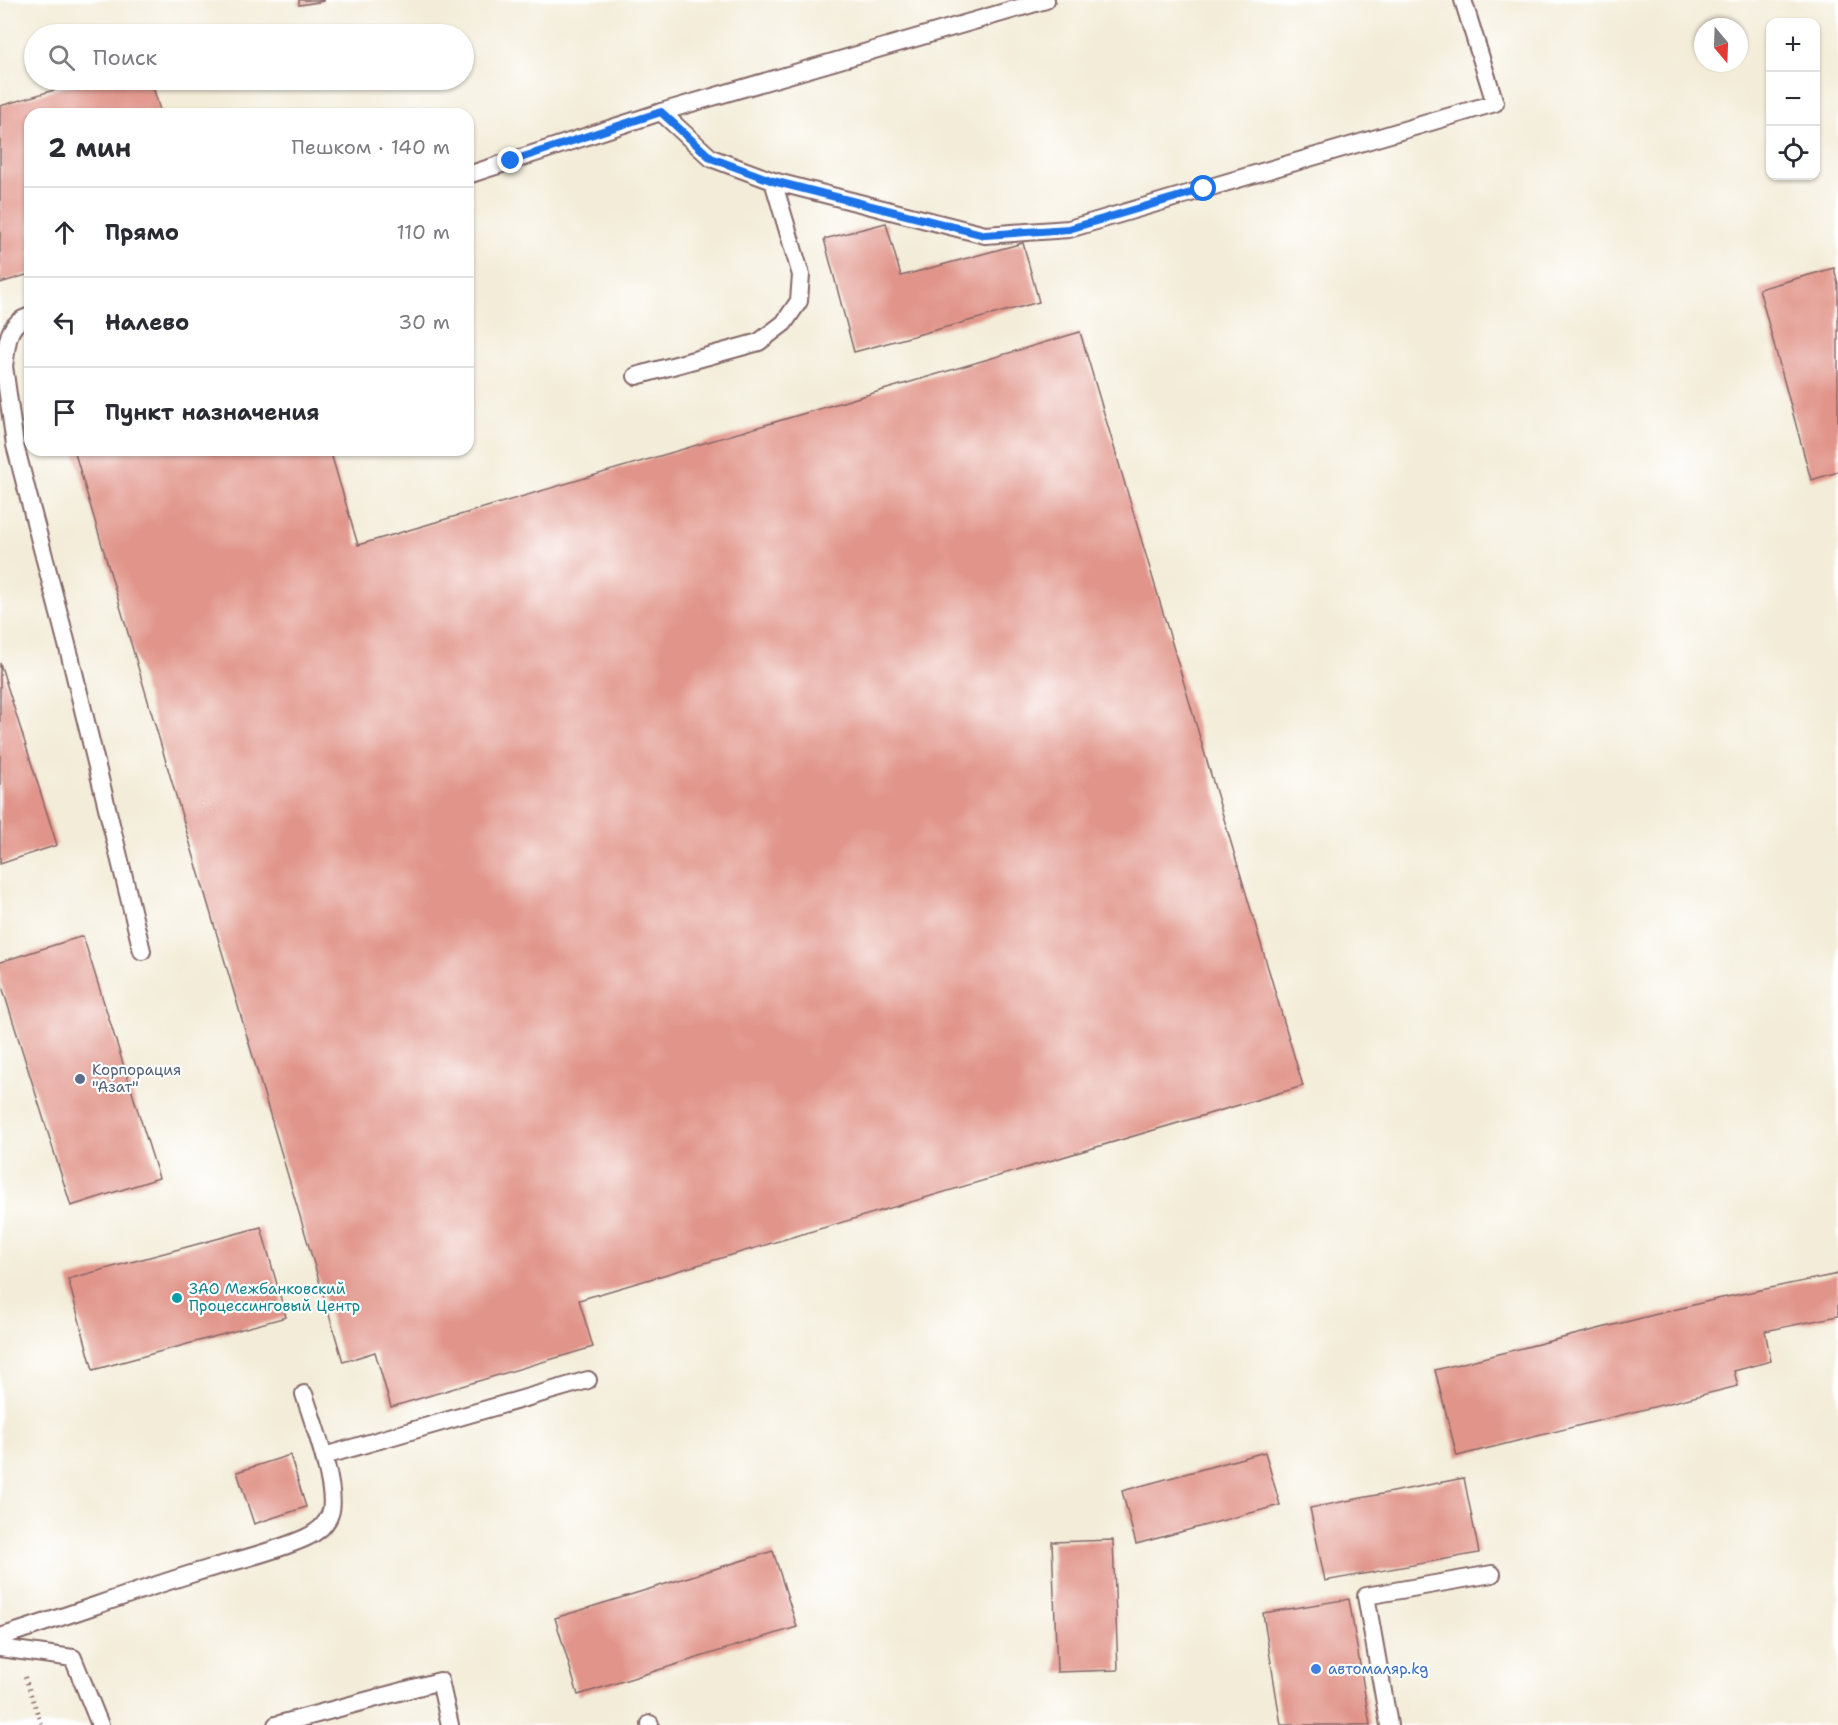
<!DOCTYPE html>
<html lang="ru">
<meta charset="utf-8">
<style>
body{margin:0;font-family:"Shantell Sans",sans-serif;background:#f2f2f3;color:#2b2b33}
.controls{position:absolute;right:18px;top:18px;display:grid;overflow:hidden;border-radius:12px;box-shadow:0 2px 4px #0004}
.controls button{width:54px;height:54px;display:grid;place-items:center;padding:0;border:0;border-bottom:2px solid #e1e1e2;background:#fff;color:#2b2b33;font:30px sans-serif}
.compass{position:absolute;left:1694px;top:18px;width:54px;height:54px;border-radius:50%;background:#fff;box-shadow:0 2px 4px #0004;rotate:161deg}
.stop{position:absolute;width:18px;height:18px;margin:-14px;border:4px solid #1a73e8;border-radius:50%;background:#fff}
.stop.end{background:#1a73e8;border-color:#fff;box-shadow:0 2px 6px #0008}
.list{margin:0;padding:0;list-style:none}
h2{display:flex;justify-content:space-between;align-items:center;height:78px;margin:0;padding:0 24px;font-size:26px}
h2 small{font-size:20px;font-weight:400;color:#7c7c81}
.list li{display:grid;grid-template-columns:39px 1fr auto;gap:18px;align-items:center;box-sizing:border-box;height:90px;padding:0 24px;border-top:2px solid #e1e1e2}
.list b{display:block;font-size:22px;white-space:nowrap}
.list em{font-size:20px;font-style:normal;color:#7c7c81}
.icon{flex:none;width:33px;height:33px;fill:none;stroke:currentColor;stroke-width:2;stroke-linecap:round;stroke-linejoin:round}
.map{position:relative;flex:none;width:1838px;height:1725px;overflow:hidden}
.search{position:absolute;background:#fff;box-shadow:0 2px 4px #0004;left:24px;top:24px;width:450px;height:66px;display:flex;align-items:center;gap:15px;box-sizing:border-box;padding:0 21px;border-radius:33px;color:#7c7c81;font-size:22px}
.panel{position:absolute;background:#fff;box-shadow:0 2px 4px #0004;left:24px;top:108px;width:450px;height:348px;border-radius:18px}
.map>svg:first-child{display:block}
.building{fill:#e19489}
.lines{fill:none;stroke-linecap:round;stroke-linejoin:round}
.service-casing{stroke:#856768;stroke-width:20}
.path{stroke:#856768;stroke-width:4;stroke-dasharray:1.5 4.5;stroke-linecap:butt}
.service{stroke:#fff;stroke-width:16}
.route{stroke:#1a73e8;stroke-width:8}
.service-dot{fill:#5c6f8a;stroke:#fff;stroke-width:2}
.culture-dot{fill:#0f9aa8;stroke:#fff;stroke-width:2}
.shop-dot{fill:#3f7fe0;stroke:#fff;stroke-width:2}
.labels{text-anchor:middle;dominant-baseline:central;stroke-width:4.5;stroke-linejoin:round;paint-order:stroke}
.service-label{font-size:15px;fill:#4e5e75;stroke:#fff;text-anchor:start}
.culture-label{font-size:15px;fill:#0d838f;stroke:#fff;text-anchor:start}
.shop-label{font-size:15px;fill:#366cbe;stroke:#fff;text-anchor:start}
</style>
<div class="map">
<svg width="1838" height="1725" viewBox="0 0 1838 1725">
<rect width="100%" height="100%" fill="#fff"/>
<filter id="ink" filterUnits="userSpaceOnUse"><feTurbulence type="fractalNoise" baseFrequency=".0167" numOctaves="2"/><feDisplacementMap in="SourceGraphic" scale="12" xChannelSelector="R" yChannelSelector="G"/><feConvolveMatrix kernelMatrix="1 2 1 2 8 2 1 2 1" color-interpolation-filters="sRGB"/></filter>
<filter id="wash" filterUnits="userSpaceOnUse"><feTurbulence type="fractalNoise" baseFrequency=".008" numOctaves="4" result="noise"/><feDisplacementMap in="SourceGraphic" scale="24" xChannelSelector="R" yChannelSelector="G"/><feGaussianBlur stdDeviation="1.35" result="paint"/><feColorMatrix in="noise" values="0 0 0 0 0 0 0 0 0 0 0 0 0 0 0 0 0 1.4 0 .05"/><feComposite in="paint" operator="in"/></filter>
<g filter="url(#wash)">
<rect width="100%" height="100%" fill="#f3ecd8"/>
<g id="blocks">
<!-- building -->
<g class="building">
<path d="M299,0h25v1l-25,4z"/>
<path d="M88,80h63l10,34h-131v160l-30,9v-177z"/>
<path d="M886,223l15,53 122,-33 16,59 -185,50 -30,-113z"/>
<path d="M1834,268l4,16v188l-27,8 -52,-191z"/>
<path d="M1080,332l223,754 -724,214 14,47 -202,60 -16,-55 -32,10 -269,-912h256l28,95z"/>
<path d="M0,663l57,182 -57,19z"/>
<path d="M83,936l76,242 -88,28 -71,-226v-18z"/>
<path d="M261,1227l25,90 -193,53 -25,-91z"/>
<path d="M1838,1274v42l-73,15 6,30 -37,10 4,15 -281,70 -22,-86 282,-71z"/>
<path d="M1265,1452l15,53 -144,39 -14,-53z"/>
<path d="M290,1455l16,52 -52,17 -17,-52z"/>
<path d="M1464,1478l15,75 -154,28 -15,-73z"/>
<path d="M1113,1540l5,130 -61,2 -5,-130z"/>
<path d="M773,1551l24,76 -219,68 -23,-77z"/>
<path d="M1349,1599l21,126h-89l-18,-112z"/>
</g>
</g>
</g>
<g filter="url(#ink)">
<use href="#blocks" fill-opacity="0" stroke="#856768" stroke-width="1.5"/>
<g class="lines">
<defs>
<g id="service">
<path d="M661,112l50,46 62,23 212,54 84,-6 426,-126 -32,-103"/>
<path d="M468,175l193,-63 385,-112"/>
<path d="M4,366l11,79 55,211 72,295"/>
<path d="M0,370l4,-4c4,-22 1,-42 26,-50"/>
<path d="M636,376l123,-34 25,-19 15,-22 2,-26 -28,-94"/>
<path d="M324,1456l264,-76"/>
<path d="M0,1637c64,-20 127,-43 191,-63 37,-12 78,-20 114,-36 11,-5 21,-12 25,-24 9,-23 -18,-95 -26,-120"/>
<path d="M0,1648l73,10 27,67"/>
<path d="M650,1724v1"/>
<path d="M276,1725l164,-44 10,44"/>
<path d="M1389,1725l-23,-129 126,-22"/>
</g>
</defs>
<!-- service casing -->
<use href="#service" class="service-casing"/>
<!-- path -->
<path class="path" d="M25,1677l17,48"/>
<!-- service -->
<use href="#service" class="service"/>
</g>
</g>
<g class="lines" filter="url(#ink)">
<!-- route -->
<path class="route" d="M511,161l150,-49 50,46 62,23 212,54 84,-6 135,-40"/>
</g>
<!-- markers -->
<circle class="service-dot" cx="80" cy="1079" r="6"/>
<circle class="culture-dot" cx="177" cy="1298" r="6"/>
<circle class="shop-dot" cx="1316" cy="1669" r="6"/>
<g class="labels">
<!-- service labels -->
<g class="service-label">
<text x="92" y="1070">Корпорация<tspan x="92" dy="17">"Азат"</tspan></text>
</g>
<!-- culture labels -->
<g class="culture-label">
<text x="189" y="1289">ЗАО Межбанковский<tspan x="189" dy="17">Процессинговый Центр</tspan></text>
</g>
<!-- shop labels -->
<g class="shop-label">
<text x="1328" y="1669">автомаляр.kg</text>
</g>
</g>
</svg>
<div class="controls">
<button>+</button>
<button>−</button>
<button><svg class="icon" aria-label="locate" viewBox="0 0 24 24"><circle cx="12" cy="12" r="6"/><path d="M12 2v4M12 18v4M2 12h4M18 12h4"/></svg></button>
</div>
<svg class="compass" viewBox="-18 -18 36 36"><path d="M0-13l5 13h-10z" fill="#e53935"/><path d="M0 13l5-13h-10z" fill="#7c7c81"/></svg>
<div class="stop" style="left:1204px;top:189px"></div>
<div class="stop end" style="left:511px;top:161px"></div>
<div class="search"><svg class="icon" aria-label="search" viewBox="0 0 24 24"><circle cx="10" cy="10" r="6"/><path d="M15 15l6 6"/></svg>Поиск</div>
<section class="panel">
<h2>2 мин<small>Пешком · 140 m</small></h2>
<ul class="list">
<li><svg class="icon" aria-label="ahead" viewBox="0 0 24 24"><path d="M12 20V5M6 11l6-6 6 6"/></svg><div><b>Прямо</b></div><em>110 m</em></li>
<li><svg class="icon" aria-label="left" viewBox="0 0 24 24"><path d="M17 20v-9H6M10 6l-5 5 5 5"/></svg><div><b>Налево</b></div><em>30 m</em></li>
<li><svg class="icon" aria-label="arrive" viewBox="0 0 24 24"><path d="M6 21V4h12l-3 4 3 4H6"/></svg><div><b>Пункт назначения</b></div></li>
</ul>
</section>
</div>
